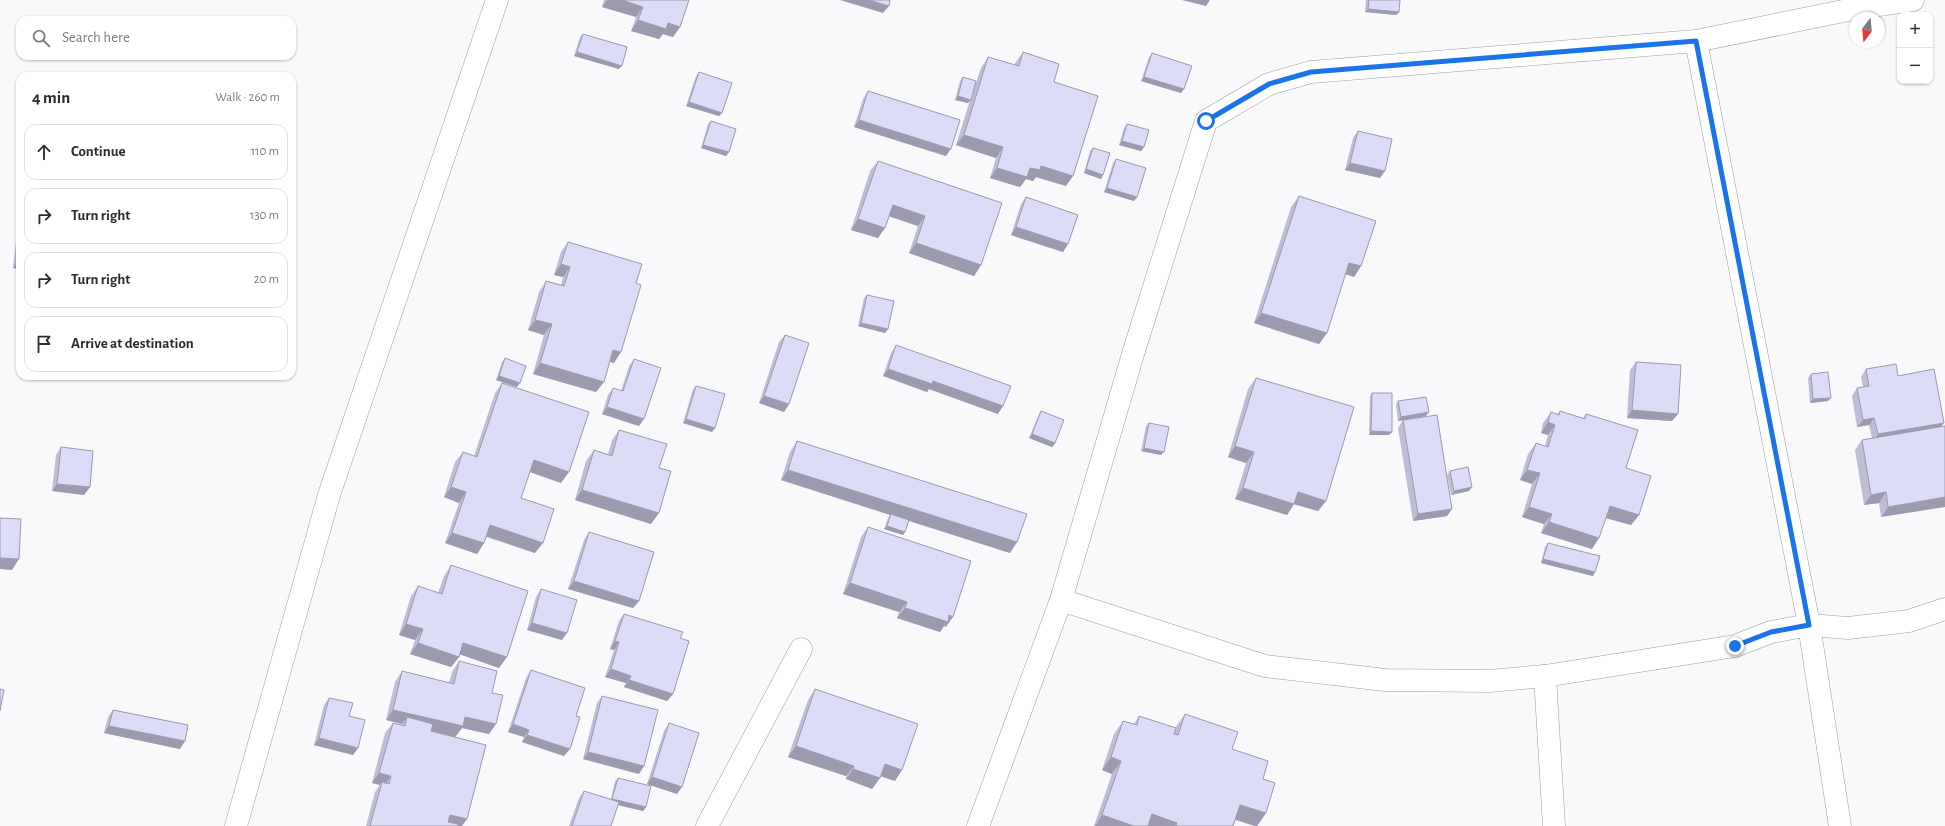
<!DOCTYPE html>
<meta charset="utf-8">
<style>
body{margin:0;font-family:"Alegreya Sans",sans-serif;background:#f2f2f3;color:#2b2b33}
.controls{position:absolute;right:12px;top:12px;display:grid;overflow:hidden;border-radius:8px;box-shadow:0 1px 3px #0004}
.controls button{width:36px;height:36px;display:grid;place-items:center;padding:0;border:0;border-bottom:1px solid #e1e1e2;background:#fff;color:#2b2b33;font:20px sans-serif}
.compass{position:absolute;left:1849px;top:12px;width:36px;height:36px;border-radius:50%;background:#fff;box-shadow:0 1px 3px #0004;rotate:196deg}
.stop{position:absolute;width:12px;height:12px;margin:-9px;border:3px solid #1a73e8;border-radius:50%;background:#fff}
.stop.end{background:#1a73e8;border-color:#fff;box-shadow:0 1px 4px #0008}
.list{margin:0;padding:0;list-style:none}
h2{display:flex;justify-content:space-between;align-items:center;height:52px;margin:0;padding:0 16px;font-size:17px}
h2 small{font-size:13px;font-weight:400;color:#7c7c81}
.list li{display:grid;grid-template-columns:26px 1fr auto;gap:12px;align-items:center;box-sizing:border-box;height:56px;margin:0 8px 8px;padding:0 8px;border:1px solid #e1e1e2;border-radius:12px}
.list b{display:block;font-size:15px;white-space:nowrap}
.list em{font-size:13px;font-style:normal;color:#7c7c81}
.icon{flex:none;width:22px;height:22px;fill:none;stroke:currentColor;stroke-width:2;stroke-linecap:round;stroke-linejoin:round}
.map{position:relative;flex:none;width:1945px;height:826px;overflow:hidden}
.search{position:absolute;background:#fff;box-shadow:0 1px 3px #0004;left:16px;top:16px;width:280px;height:44px;display:flex;align-items:center;gap:10px;box-sizing:border-box;padding:0 14px;border-radius:12px;color:#7c7c81;font-size:15px}
.panel{position:absolute;background:#fff;box-shadow:0 1px 3px #0004;left:16px;top:72px;width:280px;height:308px;border-radius:12px}
.map>svg:first-child{display:block}
.lines{fill:none;stroke-linecap:round;stroke-linejoin:round}
.minor-casing{stroke:#9d9d9e;stroke-width:23}
.minor{stroke:#fff;stroke-width:22}
.wall{fill:#bebdd5}
.shaded-wall{fill:#9b9aae}
.building{fill:#dddcf8;stroke:#9b9aae}
.route{stroke:#1a73e8;stroke-width:5}
</style>
<div class="map">
<svg width="1945" height="826" viewBox="0 0 1945 826">
<rect width="100%" height="100%" fill="#f9f8fa"/>
<g class="lines">
<defs>
<g id="minor">
<path d="M1696,41l113,584 31,201"/>
<path d="M1061,600l204,66 120,14 104,1 56,-5 190,-30 36,-14 38,-7 39,3 61,-7 36,-12"/>
<path d="M1545,676l9,150"/>
<path d="M236,826l93,-331 168,-495"/>
<path d="M707,826l94,-177"/>
<path d="M978,826l83,-226 72,-246 73,-233 63,-37 42,-12 385,-31 162,-33 55,-8"/>
</g>
</defs>
<!-- minor casing -->
<use href="#minor" class="minor-casing"/>
<!-- minor -->
<use href="#minor" class="minor"/>
</g>
<!-- wall -->
<g class="wall">
<path d="M604,0h85l-9,27 -7,10 -10,-3 -4,5 -28,-8 5,-14 -34,-10z"/>
<path d="M1366,0h34l-1,12 -3,3 -31,-3z"/>
<path d="M583,34l36,35 -45,-13 6,-19z"/>
<path d="M1023,52l31,30 12,104 -30,-9 -3,4 -7,-2 -6,8 -30,-9 6,-20 -40,-13 14,-45 -2,3 -13,-3 5,-19 3,-4 9,17 9,-26 7,-11 27,8v-2z"/>
<path d="M1152,53l32,36 -3,4 -40,-12 8,-24z"/>
<path d="M699,72l23,41 -3,3 -33,-10 10,-30z"/>
<path d="M868,91l78,65 -92,-29 9,-28z"/>
<path d="M711,121l18,31 -3,4 -25,-8 7,-24z"/>
<path d="M1127,124l17,23 -3,4 -22,-6 5,-17z"/>
<path d="M1358,131l22,47 -35,-8 8,-32z"/>
<path d="M1093,148l8,31 -17,-6 6,-22z"/>
<path d="M1116,159l21,38 -3,4 -30,-9 9,-29z"/>
<path d="M878,161l103,104 -7,11 -65,-23 9,-27 -29,-10 -11,22 -27,-8 19,-59z"/>
<path d="M1299,196l62,70 -7,11 -9,-3 -18,59 -8,11 -65,-21 37,-116z"/>
<path d="M1026,197l42,47 -5,8 -52,-17 10,-31z"/>
<path d="M19,237h1v32l-7,-1 3,-27z"/>
<path d="M568,242l68,41 -22,80 -4,-1 -6,20 -8,10 -63,-18 11,-39 -16,-5 11,-38 7,-11 15,4 2,-8 -9,-2 7,-23z"/>
<path d="M867,295l21,34 -3,4 -27,-7 6,-28z"/>
<path d="M785,335l4,69 -5,8 -25,-9 20,-61z"/>
<path d="M896,345l102,69 -69,-25 -2,3 -44,-16 8,-23z"/>
<path d="M505,358l12,29 -21,-7 6,-18z"/>
<path d="M634,359l5,67 -37,-12 6,-19 5,-7 8,3 8,-25z"/>
<path d="M1636,362l36,59 -45,-3 3,-48z"/>
<path d="M1866,369l32,7 46,47 -3,3h4l-64,91 -2,-14 -15,2 -9,-55 7,-10 10,-2 -3,-13 -12,2 -5,-31 5,-8 6,-1 -2,-10z"/>
<path d="M1811,374l17,27 -18,2 -2,-25z"/>
<path d="M1256,378l70,123 -8,10 -24,-7 -7,11 -52,-16 11,-36 -18,-6 20,-68z"/>
<path d="M502,383l59,100 -31,-11 -9,26 14,55 -49,-16 -2,6 -7,11 -32,-11 14,-40 -15,-6 11,-35 8,-10 11,4 21,-63z"/>
<path d="M696,386l16,46 -29,-9 10,-34z"/>
<path d="M1372,393l17,42h-20l1,-39z"/>
<path d="M1398,401l28,15 -28,5 -2,-16z"/>
<path d="M1041,411l14,32 -3,4 -23,-9 10,-24z"/>
<path d="M1560,411l23,7 3,-4 40,54 13,47 -8,10 -25,-7 -14,31 -51,-16 3,-9 -22,-7 10,-33 -12,-4 8,-26 8,-11 9,3 3,-11 -7,-2 2,-10 8,-11 6,2z"/>
<path d="M1403,420l49,89 -5,7 -34,5 -15,-93z"/>
<path d="M1149,423l12,32 -20,-4 5,-25z"/>
<path d="M619,430l32,94 -76,-24 11,-39 8,-11 14,4 4,-14z"/>
<path d="M797,441l220,101 -7,11 -101,-32 -4,11 -2,3 -19,-6 4,-11 2,-3 -109,-35 9,-28z"/>
<path d="M61,447l29,40 -6,8 -32,-4 4,-36z"/>
<path d="M1450,471l19,20 -18,4 -4,-20z"/>
<path d="M868,527l78,100 -2,-1 -4,6 -43,-14 2,-6 -56,-18 18,-57z"/>
<path d="M589,532l50,69 -6,7 -65,-19 16,-49z"/>
<path d="M1548,543l47,29 -2,4 -52,-13 4,-16z"/>
<path d="M451,565l48,103 -40,-14v3l-8,10 -41,-13 5,-14 -16,-5 12,-39 7,-10 20,7 6,-17z"/>
<path d="M541,589l21,51 -35,-10 9,-33z"/>
<path d="M624,614l56,24 -7,56 -6,7 -43,-14 2,-4 -21,-6 9,-27 -4,-1 9,-28z"/>
<path d="M459,661l33,32 4,31 -7,10 -27,-6 -7,9 -17,-4 24,93h-96l9,-34 5,-7 -8,-2 13,-50 8,-10 8,2 1,-1 -16,-4 9,-38 7,-11 47,12 3,-11z"/>
<path d="M531,670l33,86 -42,-14 2,-5 -16,-5 18,-54z"/>
<path d="M815,689l80,92 -14,-5 -9,13 -26,-10v-3l-58,-19 20,-57z"/>
<path d="M602,696l37,78 -56,-15 14,-56z"/>
<path d="M329,698l20,18 9,32 -5,7 -39,-10 10,-40z"/>
<path d="M113,710l67,39 -76,-16 4,-16z"/>
<path d="M1185,714l47,35 31,30 3,34 -9,13h-2l-20,-6 -2,6h-139l18,-52 -10,-4 12,-36 9,-13 11,3 5,-8 36,12z"/>
<path d="M669,723l8,71 -30,-10 17,-53z"/>
<path d="M618,778l28,29 -3,4 -26,-6 -6,21h-42l10,-28 5,-7 27,8 4,-18z"/>
</g>
<!-- shaded-wall -->
<g class="shaded-wall">
<path d="M607,0h15l21,7 -7,10 -34,-10z"/>
<path d="M840,0h29l20,6 -6,7z"/>
<path d="M1182,0h28l-4,6z"/>
<path d="M1368,9l31,3 -3,3 -31,-3z"/>
<path d="M638,20l30,3 12,4 -7,10 -10,-3 -4,5 -28,-8z"/>
<path d="M577,52l45,14 -3,3 -45,-13z"/>
<path d="M1144,77l40,12 -3,4 -40,-12z"/>
<path d="M958,96l13,4 -3,3 -13,-3z"/>
<path d="M689,102l33,11 -3,3 -33,-10z"/>
<path d="M859,120l92,29 -5,7 -92,-29z"/>
<path d="M964,135l39,12 -7,11 -40,-13z"/>
<path d="M1122,141l22,6 -3,4 -22,-6z"/>
<path d="M703,145l26,7 -3,4 -25,-8z"/>
<path d="M1350,163l35,8 -5,7 -35,-8z"/>
<path d="M1041,166l32,10 -7,10 -30,-9 -3,4 -7,-2 -6,8 -30,-9 7,-10h33z"/>
<path d="M1086,169l17,6 -2,4 -17,-6z"/>
<path d="M1107,188l30,9 -3,4 -30,-9z"/>
<path d="M893,205l32,11 -7,10 -33,-11z"/>
<path d="M858,219l27,9 -7,10 -27,-8z"/>
<path d="M1016,227l52,17 -5,8 -52,-17z"/>
<path d="M916,243l65,22 -7,11 -65,-23z"/>
<path d="M1349,263l12,3 -7,11 -12,-4z"/>
<path d="M561,264l9,3 -7,10 -9,-2z"/>
<path d="M16,265h4v4l-7,-1z"/>
<path d="M1261,313l66,20 -8,11 -65,-21z"/>
<path d="M535,320l17,4 -8,11 -16,-5z"/>
<path d="M861,323l27,6 -3,4 -27,-7z"/>
<path d="M613,350l8,2 -7,11 -8,-3z"/>
<path d="M540,363l64,19 -8,10 -63,-18z"/>
<path d="M888,369l45,12 70,25 -5,8 -69,-25 -2,3 -44,-16z"/>
<path d="M499,376l21,7 -3,4 -21,-7z"/>
<path d="M764,396l25,8 -5,8 -25,-9z"/>
<path d="M1831,398l-3,3 -18,2 3,-4z"/>
<path d="M607,407l37,12 -5,7 -37,-12z"/>
<path d="M1632,410l46,4 -6,7 -45,-3z"/>
<path d="M1429,412l-3,4 -28,5 3,-4z"/>
<path d="M1874,418l-5,7 -12,2 6,-7z"/>
<path d="M686,419l29,9 -3,4 -29,-9z"/>
<path d="M1548,422l7,3 -7,10 -7,-2z"/>
<path d="M1944,423l-6,7 -65,12 5,-8z"/>
<path d="M1371,431l21,1 -3,3h-20z"/>
<path d="M1032,434l23,9 -3,4 -23,-9z"/>
<path d="M1235,446l19,6 -8,11 -18,-6z"/>
<path d="M1144,448l20,4 -3,3 -20,-4z"/>
<path d="M534,460l35,12 -8,11 -34,-12z"/>
<path d="M788,470l229,72 -7,11 -229,-73z"/>
<path d="M1527,470l13,3 -8,11 -12,-4z"/>
<path d="M57,484l33,3 -6,8 -32,-4z"/>
<path d="M451,487l15,5 -7,11 -15,-6z"/>
<path d="M1472,487l-3,4 -18,4 3,-4z"/>
<path d="M1243,488l51,16 -7,11 -52,-16z"/>
<path d="M582,490l77,23 -8,11 -76,-24z"/>
<path d="M1298,492l28,9 -8,10 -28,-8z"/>
<path d="M1886,492l-7,11 -15,2 7,-10z"/>
<path d="M1945,497v10l-64,10 7,-10z"/>
<path d="M1610,506l29,9 -8,10 -29,-8z"/>
<path d="M1529,507l23,7 -8,10 -22,-7z"/>
<path d="M1452,509l-5,7 -34,5 5,-7z"/>
<path d="M1549,522l50,16 -7,11 -51,-16z"/>
<path d="M490,525l53,18 -8,10 -52,-18z"/>
<path d="M887,526l18,6 -2,3 -19,-6z"/>
<path d="M452,533l32,10 -7,11 -32,-11z"/>
<path d="M0,558l19,1 -7,11 -12,-1z"/>
<path d="M1543,559l52,13 -2,4 -52,-13z"/>
<path d="M574,581l65,20 -6,7 -65,-19z"/>
<path d="M850,583l57,19 -8,10 -56,-18z"/>
<path d="M905,608l44,7 4,2 -7,10 -2,-1 -4,6 -43,-14z"/>
<path d="M532,623l35,10 -5,7 -35,-10z"/>
<path d="M406,624l17,5 -8,11 -16,-5z"/>
<path d="M615,641l4,1 -5,8 -4,-1z"/>
<path d="M418,643l41,14 -8,10 -41,-13z"/>
<path d="M463,643l44,14 -8,11 -43,-15z"/>
<path d="M611,669l20,7 -5,7 -21,-6z"/>
<path d="M629,680l44,14 -6,7 -43,-14z"/>
<path d="M393,710l72,7 31,7 -7,10 -27,-6 -7,9 -50,-12 2,-8 -5,7 -16,-4z"/>
<path d="M513,724l16,6 -5,7 -16,-5z"/>
<path d="M109,726l76,15 -5,8 -76,-16z"/>
<path d="M527,735l43,14 -6,7 -42,-14z"/>
<path d="M319,738l39,10 -5,7 -39,-10z"/>
<path d="M796,746l58,20 -8,10 -58,-19z"/>
<path d="M588,752l56,14 -5,8 -56,-15z"/>
<path d="M1111,757l10,4 -9,13 -10,-4z"/>
<path d="M885,764l17,6 -7,11 -18,-6z"/>
<path d="M853,769l27,9 -8,11 -26,-10z"/>
<path d="M379,773l12,3 -7,10 -2,-4 -2,3 -8,-2z"/>
<path d="M652,777l30,10 -5,7 -30,-10z"/>
<path d="M612,799l34,8 -3,4 -33,-8z"/>
<path d="M1240,805l26,8 -9,13h-2l-24,-8z"/>
<path d="M1152,814l25,9 -2,3h-31z"/>
<path d="M450,815l17,4 -5,7h-16z"/>
<path d="M1102,815l32,11h-39z"/>
</g>
<!-- building -->
<g class="building">
<path d="M622,0h67l-9,27 -12,-4 -2,6 -28,-9 5,-13z"/>
<path d="M869,0h21l-1,6z"/>
<path d="M1369,0h31l-1,12 -31,-3z"/>
<path d="M583,34l44,13 -5,19 -45,-14z"/>
<path d="M1023,52l36,12 -5,18 44,14 -25,80 -32,-10 -1,4 -10,-2 -3,9 -30,-9 6,-21 -39,-12 24,-78 31,9z"/>
<path d="M1152,53l40,13 -8,23 -40,-12z"/>
<path d="M699,72l33,11 -10,30 -33,-11z"/>
<path d="M963,77l13,4 -5,19 -13,-4z"/>
<path d="M868,91l92,29 -9,29 -92,-29z"/>
<path d="M711,121l25,8 -7,23 -26,-7z"/>
<path d="M1127,124l22,6 -5,17 -22,-6z"/>
<path d="M1358,131l34,8 -7,32 -35,-8z"/>
<path d="M1093,148l17,5 -7,22 -17,-6z"/>
<path d="M1116,159l30,9 -9,29 -30,-9z"/>
<path d="M878,161l124,42 -21,62 -65,-22 9,-27 -32,-11 -8,23 -27,-9z"/>
<path d="M1299,196l77,25 -15,45 -12,-3 -22,70 -66,-20z"/>
<path d="M1026,197l52,18 -10,29 -52,-17z"/>
<path d="M19,237h1v28h-4z"/>
<path d="M568,242l74,22 -6,19 5,2 -20,67 -8,-2 -9,32 -64,-19 12,-39 -17,-4 11,-39 18,5 6,-19 -9,-3z"/>
<path d="M867,295l27,6 -6,28 -27,-6z"/>
<path d="M785,335l24,8 -20,61 -25,-8z"/>
<path d="M896,345l115,41 -8,20 -70,-25 -1,3 -44,-15z"/>
<path d="M505,358l21,8 -6,17 -21,-7z"/>
<path d="M634,359l27,9 -17,51 -37,-12 6,-19 10,3z"/>
<path d="M1636,362l45,3 -3,49 -46,-4z"/>
<path d="M1896,364l2,12 36,-7 10,54 -66,11 -4,-16 -11,2 -6,-32 12,-2 -3,-17z"/>
<path d="M1828,372l3,26 -18,1 -2,-25z"/>
<path d="M1256,378l98,29 -28,94 -28,-9 -4,12 -51,-16 11,-36 -19,-6z"/>
<path d="M502,383l87,29 -20,60 -35,-12 -13,38 33,11 -11,34 -53,-18 -6,18 -32,-10 14,-41 -15,-5 12,-35 14,5z"/>
<path d="M696,386l29,8 -10,34 -29,-9z"/>
<path d="M1372,393h20v39l-21,-1z"/>
<path d="M1426,397l3,15 -28,5 -3,-16z"/>
<path d="M1041,411l23,9 -9,23 -23,-9z"/>
<path d="M1560,411l25,8 1,-5 52,16 -12,38 25,8 -12,39 -29,-9 -11,32 -50,-16 3,-8 -23,-7 11,-34 -13,-3 9,-27 12,4 7,-22 -7,-3 3,-10 8,3z"/>
<path d="M1437,415l15,94 -34,5 -15,-94z"/>
<path d="M1149,423l20,4 -5,25 -20,-4z"/>
<path d="M1945,426v71l-57,10 -2,-15 -15,3 -9,-55z"/>
<path d="M619,430l48,14 -8,24 12,3 -12,42 -77,-23 12,-40 18,6z"/>
<path d="M797,441l230,73 -10,28 -229,-72z"/>
<path d="M61,447l32,4 -3,36 -33,-3z"/>
<path d="M1468,467l4,20 -18,4 -4,-20z"/>
<path d="M891,514l18,6 -4,12 -18,-6z"/>
<path d="M0,518l21,1 -2,40 -19,-1z"/>
<path d="M868,527l103,34 -18,56 -4,-2 -1,7 -43,-14 2,-6 -57,-19z"/>
<path d="M589,532l65,20 -15,49 -65,-20z"/>
<path d="M1548,543l52,13 -5,16 -52,-13z"/>
<path d="M451,565l77,26 -21,66 -44,-14 -4,14 -41,-14 5,-14 -17,-5 12,-38 24,8z"/>
<path d="M541,589l36,11 -10,33 -35,-10z"/>
<path d="M624,614l59,18 -3,6 9,3 -16,53 -44,-14 2,-4 -20,-7 8,-27 -4,-1z"/>
<path d="M459,661l38,10 -5,22 11,2 -7,29 -31,-7 -2,9 -70,-16 9,-39 52,13z"/>
<path d="M531,670l54,18 -9,28 4,1 -10,32 -43,-14 2,-5 -16,-6z"/>
<path d="M0,689l4,1 -4,21z"/>
<path d="M815,689l103,35 -16,46 -17,-6 -5,14 -27,-9 1,-3 -58,-20z"/>
<path d="M602,696l56,14 -14,56 -56,-14z"/>
<path d="M329,698l24,5 -4,13 16,4 -7,28 -39,-10z"/>
<path d="M113,710l75,15 -3,16 -76,-15z"/>
<path d="M1185,714l53,18 -6,17 36,12 -5,18 12,4 -9,30 -26,-8 -7,21h-57l1,-3 -25,-9 -4,12h-14l-32,-11 19,-54 -10,-4 12,-36 14,4 2,-9 37,12 -2,6 4,1z"/>
<path d="M407,717l26,7 -2,7 55,14 -19,74 -17,-4 -2,7 10,2v2h-88l12,-44 7,2 2,-8 -12,-3 14,-50 12,3z"/>
<path d="M669,723l30,10 -17,54 -30,-10z"/>
<path d="M618,778l33,8 -5,21 -34,-8z"/>
<path d="M584,791l35,11 -8,24h-39z"/>
</g>
<g class="lines">
<!-- route -->
<path class="route" d="M1206,121l63,-37 42,-12 385,-31 113,584 -38,7 -36,14"/>
</g>
</svg>
<div class="controls">
<button>+</button>
<button>−</button>
</div>
<svg class="compass" viewBox="-18 -18 36 36"><path d="M0-13l5 13h-10z" fill="#e53935"/><path d="M0 13l5-13h-10z" fill="#7c7c81"/></svg>
<div class="stop" style="left:1206px;top:121px"></div>
<div class="stop end" style="left:1735px;top:646px"></div>
<div class="search"><svg class="icon" aria-label="search" viewBox="0 0 24 24"><circle cx="10" cy="10" r="6"/><path d="M15 15l6 6"/></svg>Search here</div>
<section class="panel">
<h2>4 min<small>Walk · 260 m</small></h2>
<ul class="list">
<li><svg class="icon" aria-label="ahead" viewBox="0 0 24 24"><path d="M12 20V5M6 11l6-6 6 6"/></svg><div><b>Continue</b></div><em>110 m</em></li>
<li><svg class="icon" aria-label="right" viewBox="0 0 24 24"><path d="M7 20v-9h11M14 6l5 5-5 5"/></svg><div><b>Turn right</b></div><em>130 m</em></li>
<li><svg class="icon" aria-label="right" viewBox="0 0 24 24"><path d="M7 20v-9h11M14 6l5 5-5 5"/></svg><div><b>Turn right</b></div><em>20 m</em></li>
<li><svg class="icon" aria-label="arrive" viewBox="0 0 24 24"><path d="M6 21V4h12l-3 4 3 4H6"/></svg><div><b>Arrive at destination</b></div></li>
</ul>
</section>
</div>
